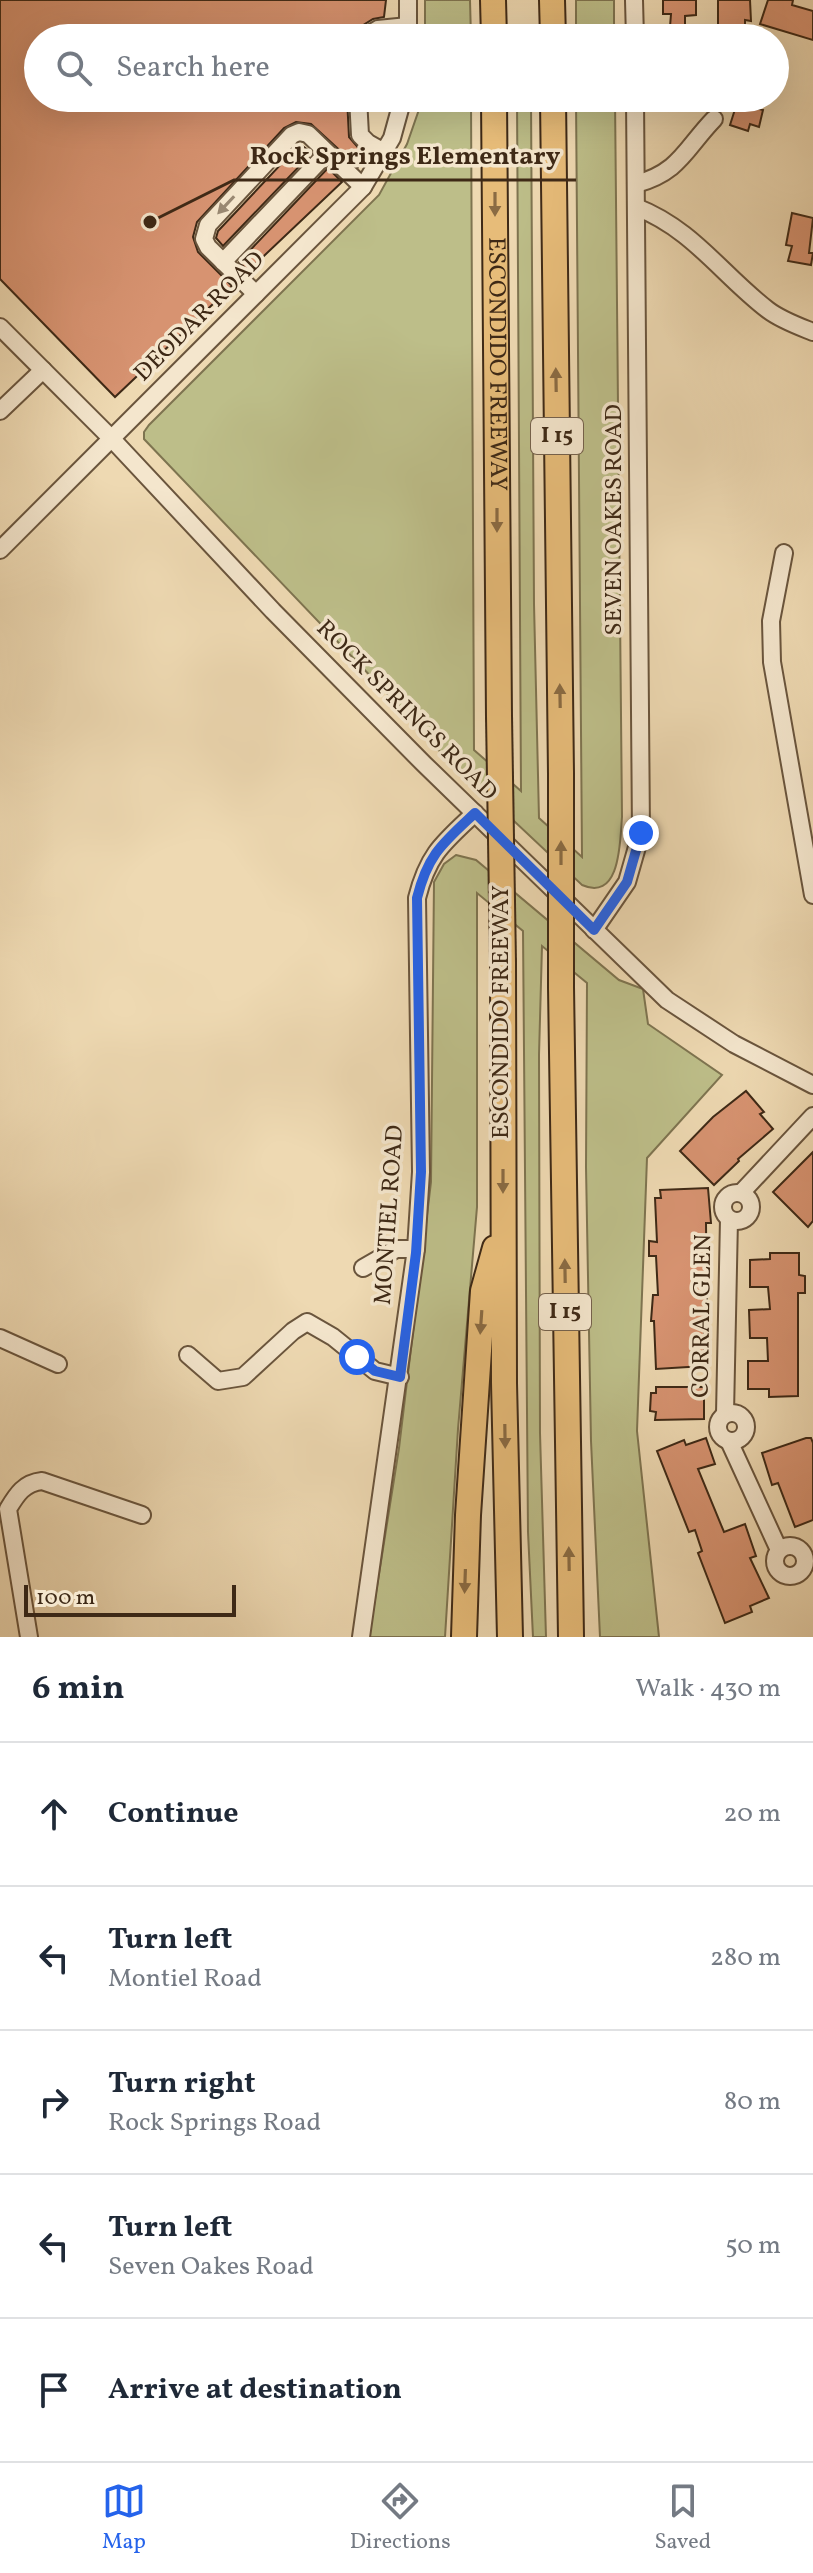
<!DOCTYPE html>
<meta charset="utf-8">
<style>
body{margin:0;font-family:Vollkorn,serif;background:#f6f6f7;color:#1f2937}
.scale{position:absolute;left:24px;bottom:20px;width:212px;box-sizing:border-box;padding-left:8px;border:4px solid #3e2916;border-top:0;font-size:22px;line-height:28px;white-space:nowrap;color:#3e2916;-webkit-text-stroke:6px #f4e6cd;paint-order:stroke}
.stop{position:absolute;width:24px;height:24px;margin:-18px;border:6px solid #2563eb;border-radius:50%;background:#fff}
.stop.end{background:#2563eb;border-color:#fff;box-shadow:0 2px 8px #0008}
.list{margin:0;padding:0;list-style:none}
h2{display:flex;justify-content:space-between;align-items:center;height:104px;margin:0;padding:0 32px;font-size:34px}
h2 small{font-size:26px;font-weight:400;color:#747a83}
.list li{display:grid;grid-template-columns:52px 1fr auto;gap:24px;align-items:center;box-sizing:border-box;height:144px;padding:0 32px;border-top:2px solid #e0e1e3}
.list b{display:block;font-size:30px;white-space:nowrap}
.list p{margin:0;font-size:26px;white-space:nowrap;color:#747a83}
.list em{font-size:26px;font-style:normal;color:#747a83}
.icon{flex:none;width:44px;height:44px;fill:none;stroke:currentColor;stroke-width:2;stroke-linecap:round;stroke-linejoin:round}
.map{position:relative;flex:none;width:813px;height:1637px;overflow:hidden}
.search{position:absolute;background:#fff;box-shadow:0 8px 32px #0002;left:24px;right:24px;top:24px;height:88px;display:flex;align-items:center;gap:20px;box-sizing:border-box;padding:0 28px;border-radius:44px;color:#747a83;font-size:30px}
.sheet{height:824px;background:#fff}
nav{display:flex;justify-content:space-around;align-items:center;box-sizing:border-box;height:112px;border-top:2px solid #e0e1e3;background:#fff;font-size:22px;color:#747a83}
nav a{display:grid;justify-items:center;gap:4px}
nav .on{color:#2563eb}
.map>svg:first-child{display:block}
.green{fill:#bdbe89;stroke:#7e7450;stroke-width:2}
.building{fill:#d79371;stroke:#3e2916;stroke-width:2}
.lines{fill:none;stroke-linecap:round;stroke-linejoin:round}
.minor-casing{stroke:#6a553d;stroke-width:20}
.highway-casing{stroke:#3e2916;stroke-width:28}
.minor{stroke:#f4e6cd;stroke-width:16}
.highway{stroke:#e7bc79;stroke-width:24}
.highway-bridge-casing{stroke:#3e2916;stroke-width:28;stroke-linecap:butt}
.highway-bridge{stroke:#e7bc79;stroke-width:24}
.oneway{fill:#8a6b43}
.oneway2{fill:#998872}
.route{stroke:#2563eb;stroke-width:10}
.labels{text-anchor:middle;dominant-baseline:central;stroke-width:7;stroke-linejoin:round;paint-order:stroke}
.shield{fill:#f4e6cd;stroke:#75624d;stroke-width:2}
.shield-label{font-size:22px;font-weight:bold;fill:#3e2916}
.street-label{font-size:24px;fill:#3e2916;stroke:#f4e6cd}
.leader{fill:none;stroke:#3e2916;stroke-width:3}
.callout-dot{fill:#3e2916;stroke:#f4e6cd;stroke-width:3}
.callout-label{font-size:26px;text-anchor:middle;font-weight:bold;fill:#3e2916;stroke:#f4e6cd;stroke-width:7;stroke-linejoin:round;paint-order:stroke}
</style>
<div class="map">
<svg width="813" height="1637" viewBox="0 0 813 1637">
<rect width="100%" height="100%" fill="#eed9b2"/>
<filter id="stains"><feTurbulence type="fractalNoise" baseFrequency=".0025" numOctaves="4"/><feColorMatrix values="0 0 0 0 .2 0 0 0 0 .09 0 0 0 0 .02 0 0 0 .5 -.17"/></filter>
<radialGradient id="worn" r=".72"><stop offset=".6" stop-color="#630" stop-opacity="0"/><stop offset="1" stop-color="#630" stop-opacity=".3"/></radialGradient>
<!-- green -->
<g class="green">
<path d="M425,0h45l1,38h-46z"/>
<rect x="576" y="0" width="38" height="38"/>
<path d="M423,98h48c-1,217 4,435 3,652l47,41 -4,-693h14l3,506 5,214 43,39 -6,-759h39l7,719c-2,23 -1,85 -40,68l-167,-157 -16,-22 -255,-267v-7l5,-7 230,-230 28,-51z"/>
<path d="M456,855l20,5 143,120 24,9 5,35 74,51 -75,83 -10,273 22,206h-59l-9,-196 -5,-274 1,-184 -45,-37 -3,109 1,378 6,204h-13l-5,-105 -5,-601 -46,-38v314l-19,222 -13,208h-76l30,-189 32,-266 3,-300 10,-18z"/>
</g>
<!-- building -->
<g class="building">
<path d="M0,0h386l-2,17 -11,2 -16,10 -5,9h-314v60h309l2,39 13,15 -4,15 -47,-43 -15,-2 -12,6 -87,94 -4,15 5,15 34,34 -117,111 -115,-118z"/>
<path d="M663,0h33v15l-11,1v10l-15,1 1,-13h-8z"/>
<path d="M718,0h32l1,21 -6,-1v10l-27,1z"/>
<path d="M768,0h25l-1,5 21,6v29l-53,-16z"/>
<path d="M737,103l26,7 -4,17 -9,-3 -2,7 -18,-6z"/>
<path d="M300,144l12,9 -89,93 -7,-8 2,-7z"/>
<path d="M328,168l14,14 -94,89 -9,-9z"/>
<path d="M792,213l21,5 -4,35h4l-2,12 -23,-4 4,-15 -6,-1z"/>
<path d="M746,1091l18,21 -4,2 13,15 -35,30 1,2 -25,24 -34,-34 33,-34z"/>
<path d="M813,1152v69l-5,6 -35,-35z"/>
<path d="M708,1188l3,35h-5l1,97h-3v46l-48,3 -2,-48h-3l2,-26h5l-2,-39h-7v-15l8,1 -2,-44h6l-1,-8z"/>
<path d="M770,1253h29v22l6,1v17h-7v103l-29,1v-8h-21v-28h20l-1,-23h-17l-1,-28 21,-1 -2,-22h-18v-27l20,-1z"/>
<path d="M656,1387h48v32l-49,1 1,-8 -6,-1 1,-18h5z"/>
<path d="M706,1438l9,26 -17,5 26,63 21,-8 11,32 -6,2 19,40 -19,8 2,6 -27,11 -27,-70 4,-2 -7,-21 -6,2 -32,-81 27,-11 2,5z"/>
<path d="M806,1438h5l2,5v77l-18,7 -17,-44 -6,2 -10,-32z"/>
</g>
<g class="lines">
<defs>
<g id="minor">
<path d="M634,0l1,38"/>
<path d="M363,38l15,-9 30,-3"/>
<path d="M408,38v-38"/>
<path d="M358,98l2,37 8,8 16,9"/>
<path d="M636,184c44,-12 49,-35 78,-65"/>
<path d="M636,207c57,22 86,68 132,103 13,10 30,16 45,22"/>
<path d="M223,262l104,-109"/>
<path d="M256,294l-48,-47 -4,-8 4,-14 84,-90 7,-3 9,2 55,53"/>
<path d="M0,327l112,112 161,172 151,153 243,236 67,44 79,41"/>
<path d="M0,411l43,-41"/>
<path d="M0,550l363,-363 29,-49 11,-40"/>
<path d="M784,553l-13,68 1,41 41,233"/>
<path d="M594,930l33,-48 14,-49 -6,-735"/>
<circle cx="737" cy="1207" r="14"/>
<path d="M741,1193l72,-77"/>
<path d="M363,1268l33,-19h20"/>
<path d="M0,1338l58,26"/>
<path d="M188,1355l30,26 25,-4 50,-46 14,-9 26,15 42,34 25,6"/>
<circle cx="732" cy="1427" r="14"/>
<path d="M725,1414l4,-195"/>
<path d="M729,1441l50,109"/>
<circle cx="790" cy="1561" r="15"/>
<path d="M29,1637l-21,-128c9,-15 16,-26 34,-28l100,34"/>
<path d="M361,1637l55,-388 5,-77 -4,-274c11,-44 26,-55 58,-85"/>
</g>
<g id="highway">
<path d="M493,0l1,38"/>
<path d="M552,0l1,38"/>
<path id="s1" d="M494,98l5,618"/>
<path d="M553,98l8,676"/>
<path d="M503,963l1,420 6,254"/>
<path d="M561,987l10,650"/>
<path d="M464,1637l4,-122 15,-224 12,-43"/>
</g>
</defs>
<!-- minor casing -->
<use href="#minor" class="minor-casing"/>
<!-- highway casing -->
<use href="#highway" class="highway-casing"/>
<!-- minor -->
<use href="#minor" class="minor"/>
<!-- highway -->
<use href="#highway" class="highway"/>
<defs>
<g id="highway-bridge">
<path d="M499,716l4,247"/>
<path d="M561,987v-213"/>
</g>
</defs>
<!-- highway-bridge casing -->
<use href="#highway-bridge" class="highway-bridge-casing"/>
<!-- highway-bridge -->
<use href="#highway-bridge" class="highway-bridge"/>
</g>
<!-- one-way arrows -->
<defs><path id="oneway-solid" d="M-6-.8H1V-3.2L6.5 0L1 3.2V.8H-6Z" transform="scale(2)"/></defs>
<g class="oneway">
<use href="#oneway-solid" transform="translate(495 204) rotate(90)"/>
<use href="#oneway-solid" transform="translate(556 380) rotate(-91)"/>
<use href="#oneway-solid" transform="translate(497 520) rotate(90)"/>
<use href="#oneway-solid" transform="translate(560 696) rotate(-91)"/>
<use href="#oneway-solid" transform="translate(561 853) rotate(-90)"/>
<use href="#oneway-solid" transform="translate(503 1181) rotate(90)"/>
<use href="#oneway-solid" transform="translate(565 1271) rotate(-91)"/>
<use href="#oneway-solid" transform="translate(481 1322) rotate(94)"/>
<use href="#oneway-solid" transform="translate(505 1436) rotate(89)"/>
<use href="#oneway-solid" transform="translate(569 1559) rotate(-91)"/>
<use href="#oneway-solid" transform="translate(465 1581) rotate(92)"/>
</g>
<use class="oneway2" href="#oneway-solid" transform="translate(226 205) rotate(133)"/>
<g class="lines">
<!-- route -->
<path class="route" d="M357,1357l18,14 25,6 16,-124 5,-81 -4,-274c11,-44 26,-55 58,-85l119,117 33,-48 14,-49"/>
</g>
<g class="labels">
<!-- shield labels -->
<g class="shield">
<rect x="531" y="418" width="52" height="36" rx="6"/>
<rect x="539" y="1294" width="52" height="36" rx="6"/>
</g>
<g class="shield-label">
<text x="557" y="436">I 15</text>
<text x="565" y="1312">I 15</text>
</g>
<!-- street labels -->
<g class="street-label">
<text transform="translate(200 317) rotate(-45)">DEODAR ROAD</text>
<text stroke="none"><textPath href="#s1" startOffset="266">ESCONDIDO FREEWAY</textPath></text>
<text transform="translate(615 520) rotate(-90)">SEVEN OAKES ROAD</text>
<text transform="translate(406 711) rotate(45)">ROCK SPRINGS ROAD</text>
<text transform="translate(502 1012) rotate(-90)">ESCONDIDO FREEWAY</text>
<text transform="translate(390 1215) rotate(-86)">MONTIEL ROAD</text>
<text transform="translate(703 1316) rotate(-89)">CORRAL GLEN</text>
</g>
</g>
<!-- callouts -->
<path class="leader" d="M150 222L234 180H576"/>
<circle class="callout-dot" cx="150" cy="222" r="8"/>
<g class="callout-label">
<text x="405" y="164">Rock Springs Elementary</text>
</g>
<rect width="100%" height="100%" filter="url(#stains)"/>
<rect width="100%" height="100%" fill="url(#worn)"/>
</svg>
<div class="scale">100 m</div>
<div class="stop" style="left:357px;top:1357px"></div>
<div class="stop end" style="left:641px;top:833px"></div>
<div class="search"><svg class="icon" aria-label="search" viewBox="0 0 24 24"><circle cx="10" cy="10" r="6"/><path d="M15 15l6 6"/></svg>Search here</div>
</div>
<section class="sheet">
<h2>6 min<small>Walk · 430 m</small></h2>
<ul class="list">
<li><svg class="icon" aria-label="ahead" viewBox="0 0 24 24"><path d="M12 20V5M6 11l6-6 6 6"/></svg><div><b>Continue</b></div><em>20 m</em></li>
<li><svg class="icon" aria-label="left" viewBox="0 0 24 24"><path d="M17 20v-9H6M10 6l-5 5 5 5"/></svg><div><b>Turn left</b><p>Montiel Road</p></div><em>280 m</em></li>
<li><svg class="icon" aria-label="right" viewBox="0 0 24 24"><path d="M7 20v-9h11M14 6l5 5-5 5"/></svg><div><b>Turn right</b><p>Rock Springs Road</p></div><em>80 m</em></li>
<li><svg class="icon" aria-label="left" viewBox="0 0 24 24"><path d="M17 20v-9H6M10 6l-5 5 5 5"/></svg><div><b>Turn left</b><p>Seven Oakes Road</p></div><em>50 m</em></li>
<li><svg class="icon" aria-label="arrive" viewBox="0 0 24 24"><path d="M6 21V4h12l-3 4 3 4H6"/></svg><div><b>Arrive at destination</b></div></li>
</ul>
</section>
<nav>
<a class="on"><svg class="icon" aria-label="map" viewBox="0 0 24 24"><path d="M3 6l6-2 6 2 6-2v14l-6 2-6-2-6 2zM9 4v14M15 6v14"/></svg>Map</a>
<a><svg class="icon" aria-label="directions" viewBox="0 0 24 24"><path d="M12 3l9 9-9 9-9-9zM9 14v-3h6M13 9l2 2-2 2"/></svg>Directions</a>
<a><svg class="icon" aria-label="saved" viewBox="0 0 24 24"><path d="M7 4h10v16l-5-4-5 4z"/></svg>Saved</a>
</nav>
